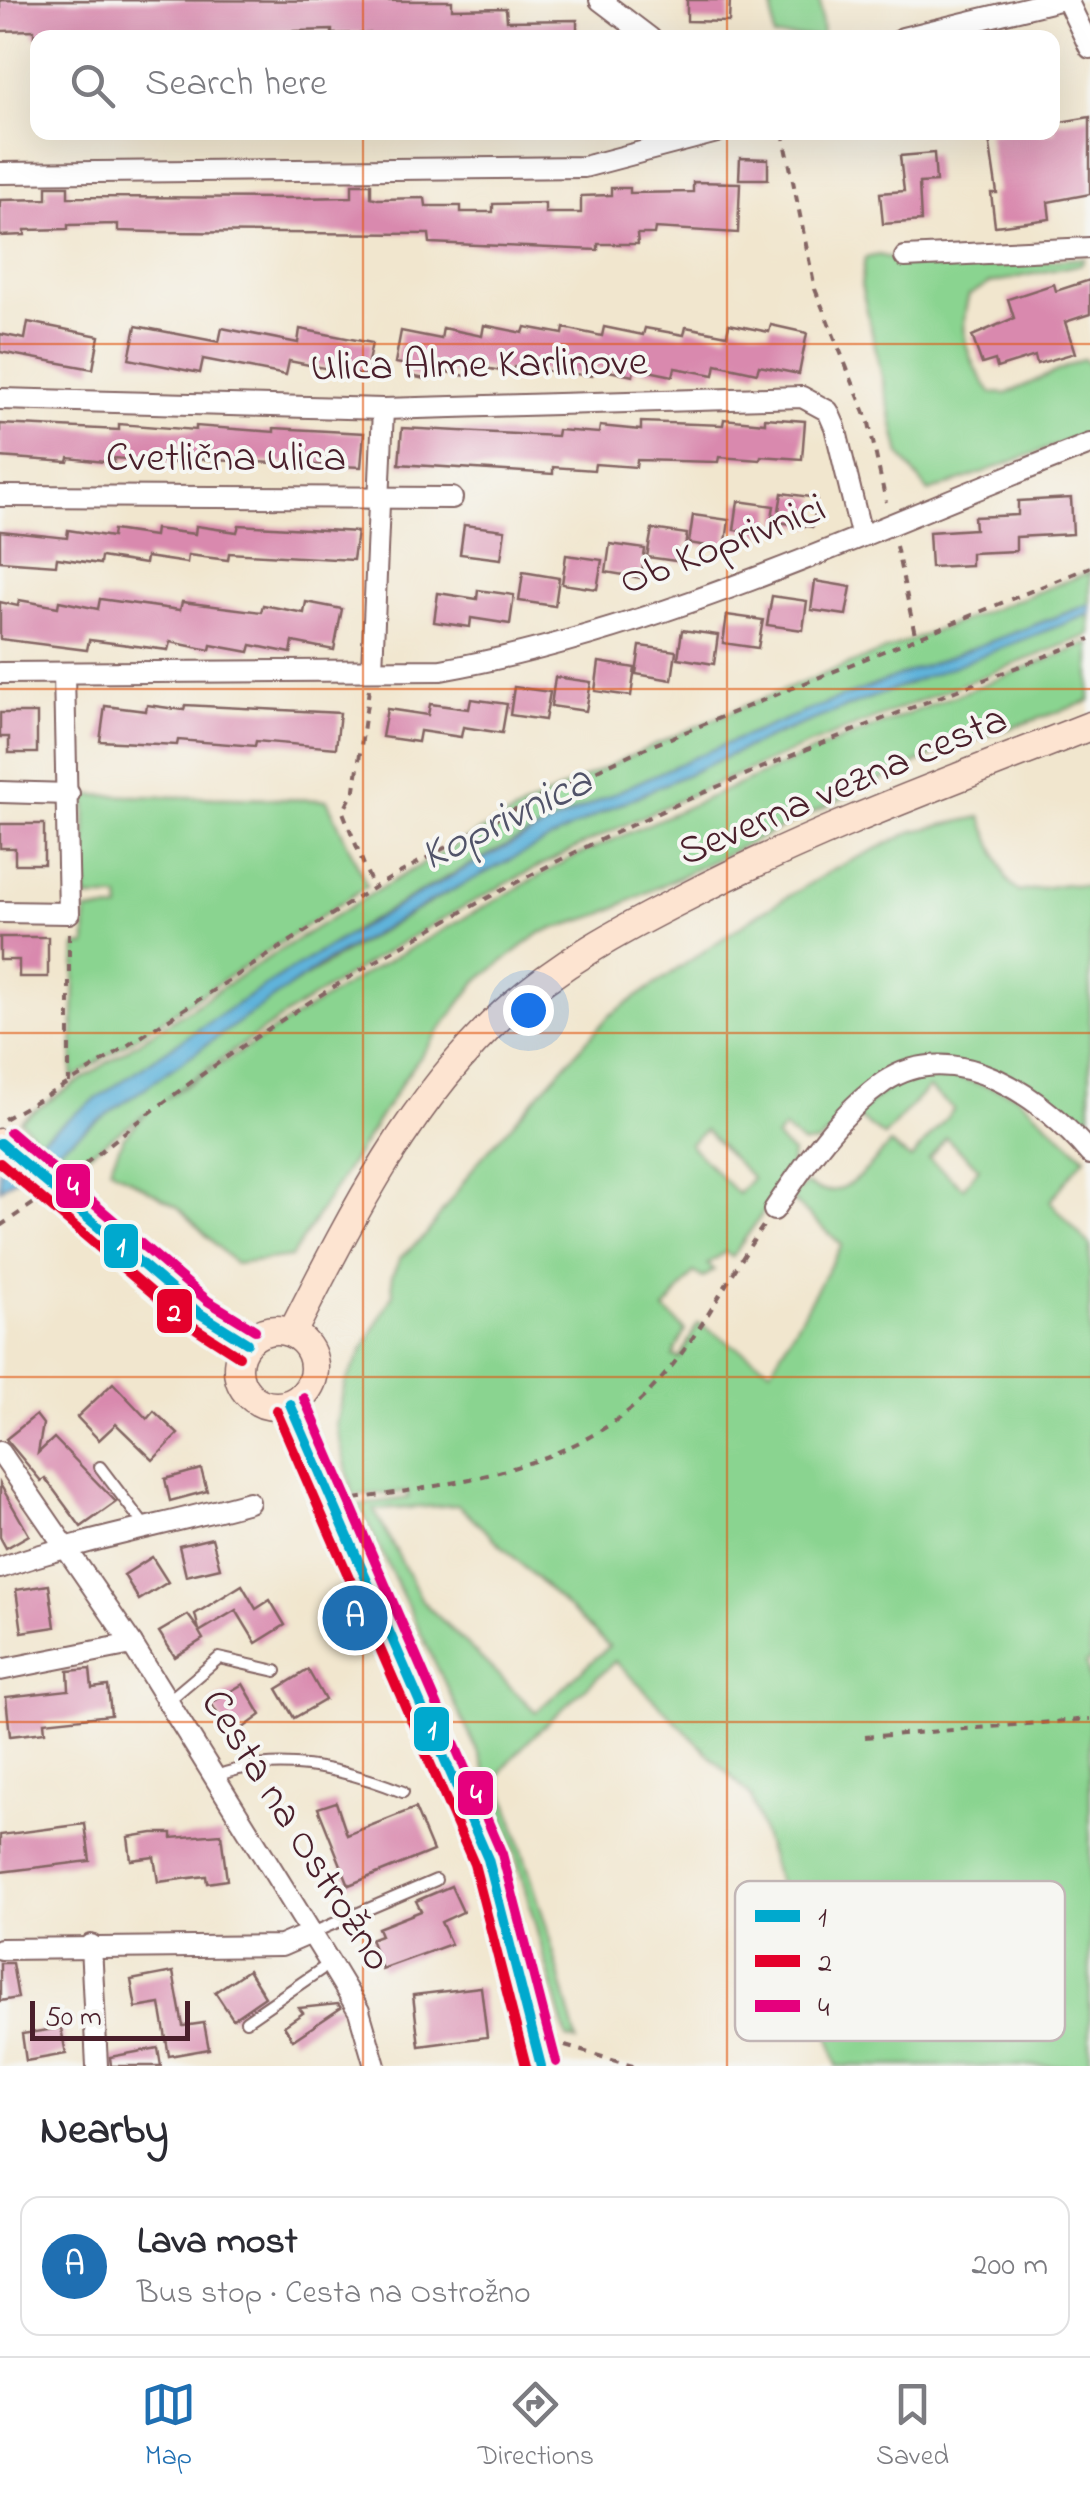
<!DOCTYPE html>
<meta charset="utf-8">
<style>
body{margin:0;font-family:"Indie Flower",sans-serif;background:#f2f2f3;color:#2b2b33}
.scale{position:absolute;left:30px;bottom:25px;width:160px;box-sizing:border-box;padding-left:10px;border:5px solid #4a1f2b;border-top:0;font-size:28px;line-height:35px;white-space:nowrap;color:#4a1f2b;-webkit-text-stroke:8px #f6f6f2;paint-order:stroke}
.you{position:absolute;left:528px;top:1010px;width:35px;height:35px;margin:-25px;border:8px solid #fff;border-radius:50%;background:#1a73e8;box-shadow:0 0 0 15px #1a73e833}
.badge{display:grid;place-items:center;width:65px;height:65px;border-radius:50%;background:#1f6fb2;color:#fff;font-size:32px;font-weight:700}
.pin{position:absolute;translate:-50% -50%;border:5px solid #fff;box-shadow:0 2px 10px #0006}
.list{margin:0;padding:0;list-style:none}
h2{display:flex;justify-content:space-between;align-items:center;height:130px;margin:0;padding:0 40px;font-size:42px}
h2 small{font-size:32px;font-weight:400;color:#7c7c81}
.list li{display:grid;grid-template-columns:65px 1fr auto;gap:30px;align-items:center;box-sizing:border-box;height:140px;margin:0 20px 20px;padding:0 20px;border:2px solid #e1e1e2;border-radius:20px}
.list b{display:block;font-size:38px;white-space:nowrap}
.list p{margin:0;font-size:32px;white-space:nowrap;color:#7c7c81}
.list em{font-size:32px;font-style:normal;color:#7c7c81}
.icon{flex:none;width:55px;height:55px;fill:none;stroke:currentColor;stroke-width:2;stroke-linecap:round;stroke-linejoin:round}
.map{position:relative;flex:none;width:1090px;height:2066px;overflow:hidden}
.search{position:absolute;background:#fff;box-shadow:0 10px 40px #0002;left:30px;right:30px;top:30px;height:110px;display:flex;align-items:center;gap:25px;box-sizing:border-box;padding:0 35px;border-radius:20px;color:#7c7c81;font-size:38px}
.sheet{height:290px;background:#fff}
nav{display:flex;justify-content:space-around;align-items:center;box-sizing:border-box;height:140px;border-top:2px solid #e1e1e2;background:#fff;font-size:28px;color:#7c7c81}
nav a{display:grid;justify-items:center;gap:5px}
nav .on{color:#1f6fb2}
.map>svg:first-child{display:block}
.green{fill:#8ad490;stroke:#6a7a5e;stroke-width:2.5;fill-rule:evenodd}
.water{fill:#5fb4db;stroke:#546a83;stroke-width:2.5}
.building{fill:#d989ae}
.lines{fill:none;stroke-linecap:round;stroke-linejoin:round}
.lane-casing{stroke:#846564;stroke-width:14}
.street-casing{stroke:#846564;stroke-width:24}
.secondary-casing{stroke:#846564;stroke-width:31}
.path{stroke:#846564;stroke-width:4;stroke-dasharray:8 8;stroke-linecap:butt}
.lane{stroke:#fff;stroke-width:10}
.street{stroke:#fff;stroke-width:20}
.secondary{stroke:#fde4d1;stroke-width:28}
.bus-1-casing{stroke:#f6f6f2;stroke-width:18}
.bus-2-casing{stroke:#f6f6f2;stroke-width:18}
.bus-3-casing{stroke:#f6f6f2;stroke-width:18}
.bus-1{stroke:#00a9ce;stroke-width:10}
.bus-2{stroke:#e4002b;stroke-width:10}
.bus-3{stroke:#e5007d;stroke-width:10}
.grid{fill:none;stroke:#e0560e;stroke-width:2.5;stroke-opacity:0.55}
.labels{text-anchor:middle;dominant-baseline:central;stroke-width:8;stroke-linejoin:round;paint-order:stroke}
.street-label{font-size:42px;fill:#4a1f2b;stroke:#f6f6f2}
.water-label{font-size:45px;font-style:italic;fill:#515369;stroke:#f6f6f2}
.key{fill:#f6f6f2;stroke:#c2b6b6;stroke-width:2.5}
.key-label{font-size:28px;fill:#4a1f2b}
.line-badge{stroke:#f6f6f2;stroke-width:4}
.badge-label{font-size:28px;text-anchor:middle;font-weight:bold;fill:#fff}
</style>
<div class="map">
<svg width="1090" height="2066" viewBox="0 0 1090 2066">
<rect width="100%" height="100%" fill="#f6f6f2"/>
<filter id="ink" filterUnits="userSpaceOnUse"><feTurbulence type="fractalNoise" baseFrequency=".01" numOctaves="2"/><feDisplacementMap in="SourceGraphic" scale="20" xChannelSelector="R" yChannelSelector="G"/><feConvolveMatrix kernelMatrix="1 2 1 2 8 2 1 2 1" color-interpolation-filters="sRGB"/></filter>
<filter id="wash" filterUnits="userSpaceOnUse"><feTurbulence type="fractalNoise" baseFrequency=".0048" numOctaves="4" result="noise"/><feDisplacementMap in="SourceGraphic" scale="40" xChannelSelector="R" yChannelSelector="G"/><feGaussianBlur stdDeviation="2.25" result="paint"/><feColorMatrix in="noise" values="0 0 0 0 0 0 0 0 0 0 0 0 0 0 0 0 0 1.4 0 .05"/><feComposite in="paint" operator="in"/></filter>
<g filter="url(#wash)">
<rect width="100%" height="100%" fill="#f1e6ce"/>
<!-- green -->
<g class="green">
<path d="M772,0h48l3,37h-49z"/>
<path d="M879,255l34,10 61,2 110,-9 -2,6 -91,19 -22,12c-12,38 -1,68 23,98l14,1 78,-35 6,7v67l-161,59 -29,-37 -39,-170 4,-27z"/>
<path d="M1090,572v32c-214,81 -429,159 -632,267 -146,79 -283,174 -419,269l-19,-20c159,-104 315,-211 483,-301 186,-100 390,-171 587,-247z"/>
<path d="M1090,614v21c-165,64 -331,125 -491,202 -152,72 -298,163 -434,262l196,-123 210,-118 257,-113 262,-102v58l-153,52 -335,161 -62,19 -64,49 -72,97 -113,178 -56,7 -57,-57 -68,-39 13,-30 25,-26 -79,55 -18,-16c177,-132 363,-248 562,-344 154,-74 316,-133 477,-193z"/>
<path d="M86,795l241,5 40,86 -295,193 4,-133 10,-1v-34l34,-1 -1,-12h-33z"/>
<path d="M981,817l26,63 12,12 47,-8 24,3v228l-13,14 -60,-45 -105,-17 -95,76 -14,1 -19,-16 -8,10 16,15 -2,21 -58,83 -7,-5 -17,12 6,6 -11,8 -9,-6 -29,38 20,20 -12,26 7,2 18,-35 73,46 71,-124 -53,-48 18,-13c34,24 62,-18 83,-40l21,15 43,-50 -26,-21 -44,48 -28,-20 36,-31 25,-9h34l64,18 70,63 -35,44 40,45v416l-4,1 4,19v384h-253l-31,-123 -9,-2 -46,-145 -136,-135c-25,24 -105,91 -116,116l48,151 30,113 -10,-3 -58,-206 -31,-80 -119,-247 49,-7v-6l-55,3 -17,-71 9,-41 48,-89 -1,-19 9,-18 25,-22 51,-72 132,-147 151,-103 76,-45 78,-37zM705,1130l47,48 -14,16 -49,-50zM946,1138l33,30 -16,20 -34,-29zM458,1505l151,141 -73,66 -113,-110 -49,-92z"/>
</g>
<!-- water -->
<path class="water" d="M1090,604v10l-308,118 -171,76 -176,91 -110,63 -325,227v-20c186,-139 383,-265 592,-365 161,-78 331,-136 498,-200z"/>
<g id="blocks">
<!-- building -->
<g class="building">
<path d="M0,0l452,1v8l54,-1 1,13 70,-1v18h-106v-4l-101,4v-5l-38,1v-4l-72,2 1,6 -227,-1v-7l-34,1z"/>
<path d="M687,0h43l-1,22 -42,-1z"/>
<path d="M1090,117v77l-42,8 2,17 -55,7 -4,-33h6l-9,-61h67l-1,-9z"/>
<path d="M934,153l2,29 -17,1 2,38 -38,3 -3,-31 24,-2 -4,-35z"/>
<path d="M740,158l28,1v20h-29z"/>
<path d="M693,182l47,1 -2,50 -83,-5 -1,6h-17l1,10h-40v6l-168,-7 -1,-9 -274,-2 -37,-1v-7l-50,1v4l-43,1v5l-25,1v-36l47,-1v-13h21v11l228,1 56,-1v-13h19v13l7,2 47,-1 1,8h35v6h32v-8l52,-1v10h36v-17l30,-1v-7h19v5l63,-1z"/>
<path d="M1090,280v34l-25,8 10,31 -38,11 -2,-8 -38,12 -2,-8 -13,4 -10,-28 42,-18 -6,-19 46,-15 2,7z"/>
<path d="M28,322l71,14 -6,33 -93,-17v-18l25,5z"/>
<path d="M729,324l40,8 2,-7 36,8 -8,41 -40,-8 -2,7 -41,-9 -2,11 -39,-7 -2,8 -39,-8 -1,8 -39,-8 -2,8 -78,-9 -2,6 -38,-7 -3,11 -40,-8 -2,11 -22,-5 2,-10 -14,-2 6,-32 40,8 2,-11 39,8 2,-11 39,8 2,-6 38,7 1,-6 38,8 2,-9 39,8 2,-7 39,7 2,-8 41,8z"/>
<path d="M136,326l83,16 3,-14 76,15 2,-14 72,14 -7,33 -76,-15 -3,14 -83,-16 -3,14 -71,-14z"/>
<path d="M765,418l40,3 -3,38 -41,-3 -1,4 -41,-3 -1,5 -81,-2 -1,7 -41,-3 -1,6 -41,-3v7l-154,-10 3,-36 155,8 1,-6 41,3 1,-7 41,4v-8l82,3 1,-6 41,4z"/>
<path d="M0,424l119,6v-6l77,6v-4l78,6v-4l90,5 -3,34 -171,-8v5l-76,-6v5l-45,-5 -1,4 -68,-5z"/>
<path d="M782,493l35,5 -4,29 -36,-5z"/>
<path d="M1071,498l2,36 -57,3v14l-45,2v12l-40,2 -2,-35 46,-3 -1,-12 44,-2v-14z"/>
<path d="M738,501l36,5 -5,29 -35,-5z"/>
<path d="M693,515l36,5 -4,29 -36,-6z"/>
<path d="M239,525l118,7 -4,28 -124,-7 -1,7 -40,-5 -1,8 -41,-6 -1,7 -44,-7 -1,7 -43,-6 -1,7 -56,-4v-30l67,7 1,-8 44,7 1,-7 41,6 1,-7 40,5 1,-8 41,6z"/>
<path d="M464,525l41,5 -4,29 -41,-5z"/>
<path d="M652,529l35,5 -4,28 -36,-5z"/>
<path d="M610,544l35,5 -4,29 -35,-6z"/>
<path d="M566,555l36,5 -5,29 -35,-5z"/>
<path d="M523,572l36,6 -4,28 -36,-5z"/>
<path d="M815,581l36,6 -5,28 -35,-5z"/>
<path d="M478,590l36,5 -4,29 -39,-6 -1,9 -36,-5 4,-29 39,6z"/>
<path d="M772,596l35,5 -4,29 -36,-5z"/>
<path d="M100,599l80,11 2,-8 79,10 2,-7 41,8 2,-11 36,7 -8,41 -41,-8 -2,11 -40,-8 -2,7 -38,-7 -1,5 -40,-8 -2,8 -79,-10 -2,10 -87,-11v-37l18,4 1,-6 39,7 1,-6 39,8z"/>
<path d="M727,615l36,5 -5,28 -35,-5z"/>
<path d="M682,630l36,5 -4,29 -36,-6z"/>
<path d="M640,646l36,5 -4,29 -36,-6z"/>
<path d="M599,662l36,6 -4,28 -36,-5z"/>
<path d="M555,677l36,5 -5,29 -35,-5z"/>
<path d="M514,687l36,5 -5,28 -35,-5z"/>
<path d="M471,699l36,5 -5,29 -39,-6 -2,10 -41,-6 -2,11 -36,-5 5,-28 41,6 2,-11 39,5z"/>
<path d="M147,705l37,5 1,-5 155,8 -4,35 -80,-7 -1,5 -77,-6 -1,5 -77,-4 5,-35 41,5z"/>
<path d="M0,713h37v40h-28v-16h-9z"/>
<path d="M0,824h44v40h-29v-16h-15z"/>
<path d="M0,937h48v40h-29v-17h-19z"/>
<path d="M113,1383l34,36 7,-8 24,23 -25,26 -37,-36 -17,16 -22,-23z"/>
<path d="M36,1415l7,9 -5,29 16,-15 62,64 -35,25 -36,-49 -4,3 -35,-42z"/>
<path d="M201,1469l6,22 -37,10 -5,-22z"/>
<path d="M0,1484l29,51 -23,13 -6,-11z"/>
<path d="M212,1538l8,30 -34,8 -7,-30z"/>
<path d="M152,1557l16,25 -29,18 -15,-25z"/>
<path d="M49,1585l6,42 -33,5 -6,-42z"/>
<path d="M242,1585l14,24 14,-9 15,25 -29,18 -20,-33 -37,22 4,7 -28,18 -16,-25 29,-17 11,15 -4,-16z"/>
<path d="M90,1669l2,19 16,-2 3,29 -67,7 1,10 -35,4 -4,-39 63,-7 -1,-19z"/>
<path d="M308,1670l17,30 -31,18 -17,-29z"/>
<path d="M243,1684l18,31 -30,22 -20,-34z"/>
<path d="M336,1802l11,33 68,-27 18,43 -84,34 -31,-77z"/>
<path d="M85,1824l5,37 -90,11v-37z"/>
<path d="M153,1833h19v5l49,-4 6,46 -20,3 -1,-7 -48,6 -4,-25 -23,3 -3,-23z"/>
<path d="M451,1886l12,26 -22,10 10,22 -69,25 -12,-30 11,-4 -3,-7 43,-17 -5,-10z"/>
<path d="M0,1963h12l6,35 -18,3z"/>
<path d="M248,1970l17,27 -32,22 -18,-27z"/>
<path d="M173,1972l10,54 21,-3 5,26 -40,7 -9,-52 -24,4 -5,-28z"/>
<path d="M481,1987l6,50 -68,9 -6,-51z"/>
<path d="M338,2004l3,4 -48,32 -9,-14 19,-13 -4,-5z"/>
<path d="M61,2028l5,26 -40,7 -4,-27z"/>
<path d="M158,2048l3,18h-50l-1,-9z"/>
</g>
</g>
</g>
<g filter="url(#ink)">
<use href="#blocks" fill-opacity="0" stroke="#846564" stroke-width="2.5"/>
<g class="lines">
<defs>
<g id="lane">
<path d="M100,1467l47,62"/>
<path d="M168,1701l51,-43 57,13"/>
<path d="M214,1777c60,-25 132,-8 189,15"/>
<path d="M312,1933l124,-53"/>
<path d="M246,2021l83,-57"/>
</g>
<g id="street">
<path d="M600,0l50,38"/>
<path d="M1067,0l23,48"/>
<path d="M903,38l156,-38"/>
<path d="M0,173l584,-6 133,-35"/>
<path d="M905,257l185,-9"/>
<path d="M0,399l383,10 419,-12 26,14 7,16 26,107"/>
<path d="M0,496l452,2"/>
<path d="M372,669l11,-260"/>
<path d="M0,673l441,-3c221,-39 439,-145 649,-226"/>
<path d="M0,792l69,2"/>
<path d="M0,912l69,1 -5,-240"/>
<path d="M774,1210c31,-46 64,-96 110,-128 72,-48 162,18 206,72"/>
<path d="M0,1452l132,192 198,319 29,48 16,55"/>
<path d="M0,1568c81,-28 166,-43 249,-66"/>
<path d="M0,1670l132,-26"/>
<path d="M91,1945l6,121"/>
<path d="M0,1949l281,-3 30,-13"/>
</g>
<g id="secondary">
<path d="M0,1143l199,170 48,30"/>
<circle cx="276" cy="1368" r="38"/>
<path d="M292,1333c58,-114 117,-233 213,-321 53,-48 116,-82 179,-114 131,-68 269,-118 406,-172"/>
<path d="M290,1404l198,455 53,207"/>
</g>
</defs>
<!-- lane casing -->
<use href="#lane" class="lane-casing"/>
<!-- street casing -->
<use href="#street" class="street-casing"/>
<!-- secondary casing -->
<use href="#secondary" class="secondary-casing"/>
<!-- path -->
<g class="path">
<path d="M783,132l32,157 54,134 17,79"/>
<path d="M896,546l19,88"/>
<path d="M369,689l-14,100 -12,23 30,76"/>
<path d="M69,933v150"/>
<path d="M4,1119l65,-36 304,-195 132,-74 126,-60 459,-187"/>
<path d="M73,1174c158,-132 340,-242 525,-333 160,-77 327,-138 492,-202"/>
<path d="M0,1226l34,-23"/>
<path d="M355,1499c99,-15 217,-31 290,-103 49,-48 80,-114 118,-170"/>
<path d="M865,1737l225,-18"/>
<path d="M565,2046l68,20"/>
</g>
<!-- lane -->
<use href="#lane" class="lane"/>
<!-- street -->
<use href="#street" class="street"/>
<!-- secondary -->
<use href="#secondary" class="secondary"/>
<defs>
<g id="bus-1">
<path d="M0,1143l199,170 48,30"/>
<path d="M290,1404l198,455 53,207"/>
</g>
<g id="bus-2">
<path d="M0,1163l189,161 50,32"/>
<path d="M276,1410l198,454 52,202"/>
</g>
<g id="bus-3">
<path d="M10,1132l198,169 47,29"/>
<path d="M304,1398l198,456 54,208"/>
</g>
</defs>
<!-- bus-1 casing -->
<use href="#bus-1" class="bus-1-casing"/>
<!-- bus-2 casing -->
<use href="#bus-2" class="bus-2-casing"/>
<!-- bus-3 casing -->
<use href="#bus-3" class="bus-3-casing"/>
<!-- bus-1 -->
<use href="#bus-1" class="bus-1"/>
<!-- bus-2 -->
<use href="#bus-2" class="bus-2"/>
<!-- bus-3 -->
<use href="#bus-3" class="bus-3"/>
</g>
</g>
<!-- grid -->
<path class="grid" d="M363,0v38M727,0v38M363,132v1934M727,132v1934M0,344h1090M0,689h1090M0,1033h1090M0,1377h1090M0,1722h1090"/>
<g class="labels">
<!-- street labels -->
<g class="street-label">
<text transform="translate(479 366) rotate(-1)">Ulica Alme Karlinove</text>
<text x="226" y="459">Cvetlična ulica</text>
<text transform="translate(723 546) rotate(-21)">Ob Koprivnici</text>
<text transform="translate(843 787) rotate(-23)">Severna vezna cesta</text>
<text transform="translate(295 1831) rotate(58)">Cesta na Ostrožno</text>
</g>
<!-- water labels -->
<g class="water-label">
<text transform="translate(507 820) rotate(-26)">Koprivnica</text>
</g>
</g>
<!-- legend -->
<rect x="735" y="1881" width="330" height="160" rx="15" class="key"/>
<rect x="755" y="1910" width="45" height="12" fill="#00a9ce"/>
<rect x="755" y="1955" width="45" height="12" fill="#e4002b"/>
<rect x="755" y="2000" width="45" height="12" fill="#e5007d"/>
<g class="key-label">
<text x="818" y="1926">1</text>
<text x="818" y="1971">2</text>
<text x="818" y="2016">4</text>
</g>
<g class="line-badge">
<rect x="54" y="1162" width="38" height="48" rx="10" fill="#e5007d"/>
<rect x="102" y="1222" width="38" height="48" rx="10" fill="#00a9ce"/>
<rect x="155" y="1287" width="39" height="48" rx="10" fill="#e4002b"/>
<rect x="412" y="1705" width="39" height="48" rx="10" fill="#00a9ce"/>
<rect x="456" y="1769" width="39" height="48" rx="10" fill="#e5007d"/>
</g>
<g class="badge-label">
<text x="73" y="1195">4</text>
<text x="121" y="1256">1</text>
<text x="174" y="1321">2</text>
<text x="432" y="1739">1</text>
<text x="476" y="1803">4</text>
</g>
</svg>
<div class="scale">50 m</div>
<div class="you"></div>
<div class="pin badge" style="left:355px;top:1618px">A</div>
<div class="search"><svg class="icon" aria-label="search" viewBox="0 0 24 24"><circle cx="10" cy="10" r="6"/><path d="M15 15l6 6"/></svg>Search here</div>
</div>
<section class="sheet">
<h2>Nearby<small></small></h2>
<ul class="list">
<li><span class="badge">A</span><div><b>Lava most</b><p>Bus stop · Cesta na Ostrožno</p></div><em>200 m</em></li>
</ul>
</section>
<nav>
<a class="on"><svg class="icon" aria-label="map" viewBox="0 0 24 24"><path d="M3 6l6-2 6 2 6-2v14l-6 2-6-2-6 2zM9 4v14M15 6v14"/></svg>Map</a>
<a><svg class="icon" aria-label="directions" viewBox="0 0 24 24"><path d="M12 3l9 9-9 9-9-9zM9 14v-3h6M13 9l2 2-2 2"/></svg>Directions</a>
<a><svg class="icon" aria-label="saved" viewBox="0 0 24 24"><path d="M7 4h10v16l-5-4-5 4z"/></svg>Saved</a>
</nav>
